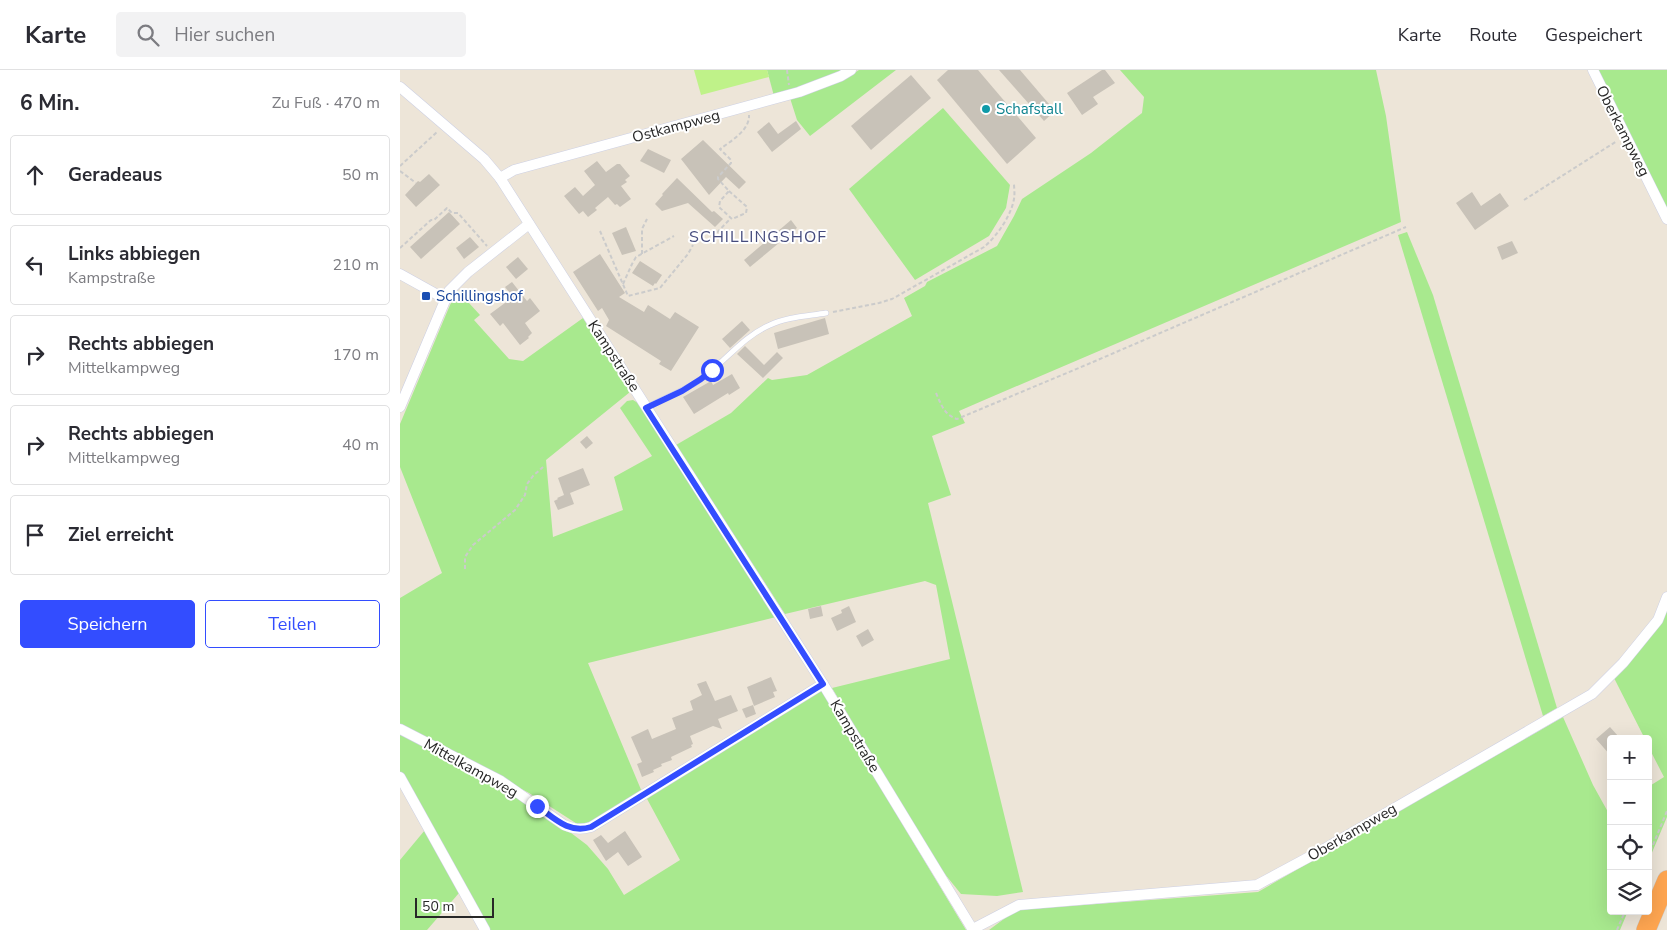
<!DOCTYPE html>
<html lang="de">
<meta charset="utf-8">
<style>
body{margin:0;font-family:"Nunito Sans",sans-serif;background:#f2f2f3;color:#2b2b33}
.controls{position:absolute;right:15px;bottom:15px;display:grid;overflow:hidden;border-radius:5px;box-shadow:0 5px 20px #0002}
.controls button{width:45px;height:45px;display:grid;place-items:center;padding:0;border:0;border-bottom:1px solid #e1e1e2;background:#fff;color:#2b2b33;font:25px sans-serif}
.scale{position:absolute;left:15px;bottom:12px;width:79px;box-sizing:border-box;padding-left:5px;border:2px solid #282828;border-top:0;font-size:14px;line-height:18px;white-space:nowrap;color:#282828;-webkit-text-stroke:4px #fff;paint-order:stroke}
.stop{position:absolute;width:15px;height:15px;margin:-11px;border:4px solid #334dff;border-radius:50%;background:#fff}
.stop.end{background:#334dff;border-color:#fff;box-shadow:0 1px 5px #0008}
.list{margin:0;padding:0;list-style:none}
h2{display:flex;justify-content:space-between;align-items:center;height:65px;margin:0;padding:0 20px;font-size:21px}
h2 small{font-size:16px;font-weight:400;color:#7c7c81}
.list li{display:grid;grid-template-columns:32px 1fr auto;gap:15px;align-items:center;box-sizing:border-box;height:80px;margin:0 10px 10px;padding:0 10px;border:1px solid #e1e1e2;border-radius:5px}
.list b{display:block;font-size:19px;white-space:nowrap}
.list p{margin:0;font-size:16px;white-space:nowrap;color:#7c7c81}
.list em{font-size:16px;font-style:normal;color:#7c7c81}
.actions{display:flex;gap:10px;padding:15px 20px}
.actions a{flex:1;padding:11px 0;border:1px solid #334dff;border-radius:5px;text-align:center;font-size:18px;color:#334dff}
.actions .main{background:#334dff;color:#fff}
.icon{flex:none;width:28px;height:28px;fill:none;stroke:currentColor;stroke-width:2;stroke-linecap:round;stroke-linejoin:round}
.map{position:relative;flex:none;width:1267px;height:860px;overflow:hidden}
header{display:flex;align-items:center;gap:30px;box-sizing:border-box;height:70px;padding:0 25px;background:#fff;border-bottom:1px solid #e1e1e2}
header strong{font-size:24px}
nav{display:flex;gap:28px;margin-inline-start:auto;font-size:18px}
.search{width:350px;height:45px;background:#f2f2f3;display:flex;align-items:center;gap:12px;box-sizing:border-box;padding:0 18px;border-radius:5px;color:#7c7c81;font-size:19px}
main{display:flex}
aside{flex:1;background:#fff}
.map>svg:first-child{display:block}
.green{fill:#a8e98e}
.pitch{fill:#bff289}
.building{fill:#c8c2b8}
.lines{fill:none;stroke-linecap:round;stroke-linejoin:round}
.service-casing{stroke:#cdd0e3;stroke-width:6}
.minor-casing{stroke:#cdd0e3;stroke-width:11}
.motorway-casing{stroke:#cbcbcb;stroke-width:20}
.path{stroke:#cbcbcb;stroke-width:2;stroke-dasharray:4 2.5;stroke-linecap:butt}
.service{stroke:#fff;stroke-width:5}
.minor{stroke:#fff;stroke-width:10}
.motorway{stroke:#ffa651;stroke-width:19}
.route{stroke:#334dff;stroke-width:6}
.culture-dot{fill:#0f9aa8;stroke:#fff;stroke-width:2}
.transit-dot{fill:#1a4fb4;stroke:#fff;stroke-width:2}
.labels{text-anchor:middle;dominant-baseline:central;stroke-width:4;stroke-linejoin:round;paint-order:stroke}
.culture-label{font-size:15px;fill:#0d838f;stroke:#fff;text-anchor:start}
.street-label{font-size:15px;fill:#282828;stroke:#fff}
.transit-label{font-size:15px;fill:#164399;stroke:#fff;text-anchor:start}
.neighbourhood-label{font-size:16px;letter-spacing:1px;fill:#454b7d;stroke:#fff}
</style>
<header>
<strong>Karte</strong>
<div class="search"><svg class="icon" aria-label="search" viewBox="0 0 24 24"><circle cx="10" cy="10" r="6"/><path d="M15 15l6 6"/></svg>Hier suchen</div>
<nav><a>Karte</a><a>Route</a><a>Gespeichert</a></nav>
</header>
<main>
<aside>
<h2>6 Min.<small>Zu Fuß · 470 m</small></h2>
<ul class="list">
<li><svg class="icon" aria-label="ahead" viewBox="0 0 24 24"><path d="M12 20V5M6 11l6-6 6 6"/></svg><div><b>Geradeaus</b></div><em>50 m</em></li>
<li><svg class="icon" aria-label="left" viewBox="0 0 24 24"><path d="M17 20v-9H6M10 6l-5 5 5 5"/></svg><div><b>Links abbiegen</b><p>Kampstraße</p></div><em>210 m</em></li>
<li><svg class="icon" aria-label="right" viewBox="0 0 24 24"><path d="M7 20v-9h11M14 6l5 5-5 5"/></svg><div><b>Rechts abbiegen</b><p>Mittelkampweg</p></div><em>170 m</em></li>
<li><svg class="icon" aria-label="right" viewBox="0 0 24 24"><path d="M7 20v-9h11M14 6l5 5-5 5"/></svg><div><b>Rechts abbiegen</b><p>Mittelkampweg</p></div><em>40 m</em></li>
<li><svg class="icon" aria-label="arrive" viewBox="0 0 24 24"><path d="M6 21V4h12l-3 4 3 4H6"/></svg><div><b>Ziel erreicht</b></div></li>
</ul>
<div class="actions"><a class="main">Speichern</a><a>Teilen</a></div>
</aside>
<div class="map">
<svg width="1267" height="860" viewBox="0 0 1267 860">
<rect width="100%" height="100%" fill="#ede5d8"/>
<!-- green -->
<g class="green">
<path d="M367,0h79l-72,26z"/>
<path d="M459,0h37l-86,66 -13,-16 -7,-22 53,-18z"/>
<path d="M720,0h256l10,46 15,106 -419,179 -23,10 6,12 -33,13 19,59 -23,8 95,389 -26,4 -36,-2 -21,-26 -108,-180 118,-29 -14,-74 -11,-4 -140,33 -109,-169 55,-32 37,-35 4,2 35,-5 105,-59 -8,-18 21,-12 2,-4 70,-36 17,-30 8,-17 69,-46 51,-40 2,-16z"/>
<path d="M1195,0h72v141z"/>
<path d="M543,38l67,77 -4,23 -17,28 -74,44 -66,-91z"/>
<path d="M1007,162l26,63 124,413 -14,8 -145,-481z"/>
<path d="M58,221l22,24 -6,5 35,39 14,2 60,-43 47,74 -84,68 7,77 70,-27 -9,-33 38,-21 -32,-48 7,-7 6,-1 5,3 138,214 -188,46 54,129 -57,37 -56,-36 -129,-68v-127l42,-25 -42,-106v-43l50,-119z"/>
<path d="M1267,540v207l-19,45v-75l16,-10 -16,-31v-7h-3l-31,-61z"/>
<path d="M420,617l146,243h-478l-88,-158v-39l74,38 64,37 49,37 21,24 16,26 56,-35 -34,-63z"/>
<path d="M1163,647l30,68 15,27 3,-1v100h17l-8,19h-631l27,-20 242,-18z"/>
<path d="M25,760l34,63 -32,37h-27v-70z"/>
</g>
<!-- pitch -->
<path class="pitch" d="M294,0h73l2,7 -68,18z"/>
<!-- building -->
<g class="building">
<path d="M548,0h30l58,68 -29,26 -70,-84z"/>
<path d="M599,0h21l35,41 -11,10z"/>
<path d="M702,0h3l10,13 -22,14 5,7 -16,11 -15,-22z"/>
<path d="M511,5l20,23 -60,52 -20,-24z"/>
<path d="M396,51l5,8 -29,23 -15,-20 12,-10 9,12z"/>
<path d="M303,70l43,42 -7,7 -13,-12 -17,18 -28,-36z"/>
<path d="M248,79l23,11 -7,13 -24,-12z"/>
<path d="M197,91l9,11 11,-8h3l10,12 -5,4 2,2 -6,4 10,13 -11,8 -3,-3 -2,1 -7,-8 -13,11 2,2 -9,7 -5,-6 -4,3 -15,-18 11,-9 8,9 12,-11 -11,-14z"/>
<path d="M29,104l11,11 -24,22 -11,-12 13,-14 2,1z"/>
<path d="M277,108l35,34 2,-1 9,8 -8,8 -27,-24 -26,8 -7,-7 8,-9 -1,-1z"/>
<path d="M1072,122l9,14 19,-13 9,13 -34,24 -19,-27z"/>
<path d="M49,142l11,12 -39,35 -11,-12z"/>
<path d="M391,150l6,8 -47,39 -6,-7z"/>
<path d="M226,157l10,24 -14,4 -10,-22z"/>
<path d="M70,167l9,10 -15,12 -8,-11z"/>
<path d="M1112,171l6,12 -16,7 -5,-13z"/>
<path d="M200,184l25,39 -6,4 25,15 4,-7 22,14 5,-7 24,15 -28,44 -12,-7 2,-3 -55,-35 3,-6 -7,-12 -4,3 -25,-39z"/>
<path d="M118,187l10,12 -12,10 -10,-12z"/>
<path d="M240,191l22,14 -6,9 -1,-1 -2,3 -21,-13z"/>
<path d="M112,212l15,19 3,-3 10,13 -15,12 7,10 -4,4 1,1 -9,7 -17,-22 -3,3 -10,-12 23,-17 -8,-10z"/>
<path d="M425,248l4,16 -51,15 -4,-16z"/>
<path d="M342,251l8,9 -20,18 -8,-9z"/>
<path d="M345,276l19,19 13,-13 6,6 -20,20 -26,-24z"/>
<path d="M332,304l8,14 -11,7 -1,-2 -34,21 -11,-17 28,-16 2,4z"/>
<path d="M187,366l6,7 -7,6 -6,-7z"/>
<path d="M183,398l7,17 -20,8 4,11 -16,6 -4,-9 4,-2 -1,-1 7,-3 -6,-17z"/>
<path d="M421,536l2,10 -13,3 -2,-10z"/>
<path d="M449,536l7,16 -19,9 -6,-13 11,-5 -1,-3z"/>
<path d="M468,559l6,11 -12,7 -6,-11z"/>
<path d="M371,607l6,14 -4,1 2,5 -21,9 -7,-19z"/>
<path d="M306,611l9,20 16,-6 7,16 -20,8 4,10 -9,-3 -23,10 3,8 -2,1 1,2 -21,10 1,3 -11,4 1,2 -9,4 1,2 -12,5 -5,-13 5,-2 -11,-25 17,-8 4,10 24,-10 -4,-11 21,-8 -3,-9 12,-6 -5,-11z"/>
<path d="M353,635l3,9 -10,4 -4,-9z"/>
<path d="M1210,657l8,9 -4,3h-3v17l-15,-17z"/>
<path d="M225,761l17,26 -14,9 -10,-14 -12,9 -13,-21 8,-5 7,8z"/>
</g>
<g class="lines">
<defs>
<path id="service" d="M246,338c18,-11 38,-16 55,-29 24,-17 41,-42 69,-54 16,-8 38,-9 56,-12"/>
<g id="minor">
<path d="M1193,0l74,149"/>
<path d="M0,17l84,72 16,19 323,506 150,246"/>
<path d="M100,108l14,-8 285,-78 42,-16 10,-6"/>
<path d="M0,204l45,25"/>
<path d="M0,337l49,-116 19,-19 61,-48"/>
<path d="M0,659l101,52 63,44c10,4 16,5 27,2l232,-143"/>
<path d="M0,707l85,153"/>
<path d="M573,859l46,-24 238,-20 67,-36 268,-155 31,-31 35,-43 9,-23"/>
</g>
<path id="motorway" d="M1246,860l21,-50"/>
</defs>
<!-- service casing -->
<use href="#service" class="service-casing"/>
<!-- minor casing -->
<use href="#minor" class="minor-casing"/>
<!-- motorway casing -->
<use href="#motorway" class="motorway-casing"/>
<!-- path -->
<g class="path">
<path d="M387,0l2,15"/>
<path d="M0,96l37,-34"/>
<path d="M0,101l16,12"/>
<path d="M329,121l18,16 -1,6 -14,6 -13,-12 1,-6 9,-10 -11,-12v-2l13,-14v-3l-11,-11c11,-8 30,-19 29,-34"/>
<path d="M1124,130l93,-59"/>
<path d="M200,161l28,65 32,-8 28,-34 5,-9"/>
<path d="M308,172l22,-23"/>
<path d="M0,178l31,-28h3l13,-12 5,5h6l29,33"/>
<path d="M242,184v-25l5,-10"/>
<path d="M223,214l9,-20 4,-7 38,-21"/>
<path d="M433,242l46,-9 13,-4 92,-52c13,-11 27,-31 30,-48 1,-5 0,-11 0,-16"/>
<path d="M536,323c5,11 8,22 21,26l136,-57 313,-135"/>
<path d="M65,499v-12l8,-12 42,-35 10,-15 2,-11 6,-8 10,-9"/>
<path d="M1248,787l19,-46"/>
<path d="M1217,860l8,-19"/>
</g>
<!-- service -->
<use href="#service" class="service"/>
<!-- minor -->
<use href="#minor" class="minor"/>
<!-- motorway -->
<use href="#motorway" class="motorway"/>
</g>
<g class="lines">
<!-- route -->
<path class="route" d="M137,736c17,12 31,28 54,21l232,-143 -177,-276 36,-17 19,-12 11,-9"/>
</g>
<!-- markers -->
<circle class="culture-dot" cx="586" cy="39" r="5"/>
<rect class="transit-dot" x="21" y="221" width="10" height="10" rx="2.5"/>
<g class="labels">
<!-- culture labels -->
<g class="culture-label">
<text x="596" y="39">Schafstall</text>
</g>
<!-- street labels -->
<g class="street-label">
<text transform="translate(276 56) rotate(-15)">Ostkampweg</text>
<text transform="translate(1223 61) rotate(63)">Oberkampweg</text>
<text transform="translate(214 286) rotate(57)">Kampstraße</text>
<text transform="translate(455 666) rotate(59)">Kampstraße</text>
<text transform="translate(71 698) rotate(29)">Mittelkampweg</text>
<text transform="translate(952 762) rotate(-30)">Oberkampweg</text>
</g>
<!-- transit labels -->
<g class="transit-label">
<text x="36" y="226">Schillingshof</text>
</g>
<!-- neighbourhood labels -->
<g class="neighbourhood-label">
<text x="358" y="167">SCHILLINGSHOF</text>
</g>
</g>
</svg>
<div class="controls">
<button>+</button>
<button>−</button>
<button><svg class="icon" aria-label="locate" viewBox="0 0 24 24"><circle cx="12" cy="12" r="6"/><path d="M12 2v4M12 18v4M2 12h4M18 12h4"/></svg></button>
<button><svg class="icon" aria-label="layers" viewBox="0 0 24 24"><path d="M12 4l9 5-9 5-9-5zM3 14l9 5 9-5"/></svg></button>
</div>
<div class="scale">50 m</div>
<div class="stop" style="left:312px;top:300px"></div>
<div class="stop end" style="left:137px;top:736px"></div>
</div>
</main>
